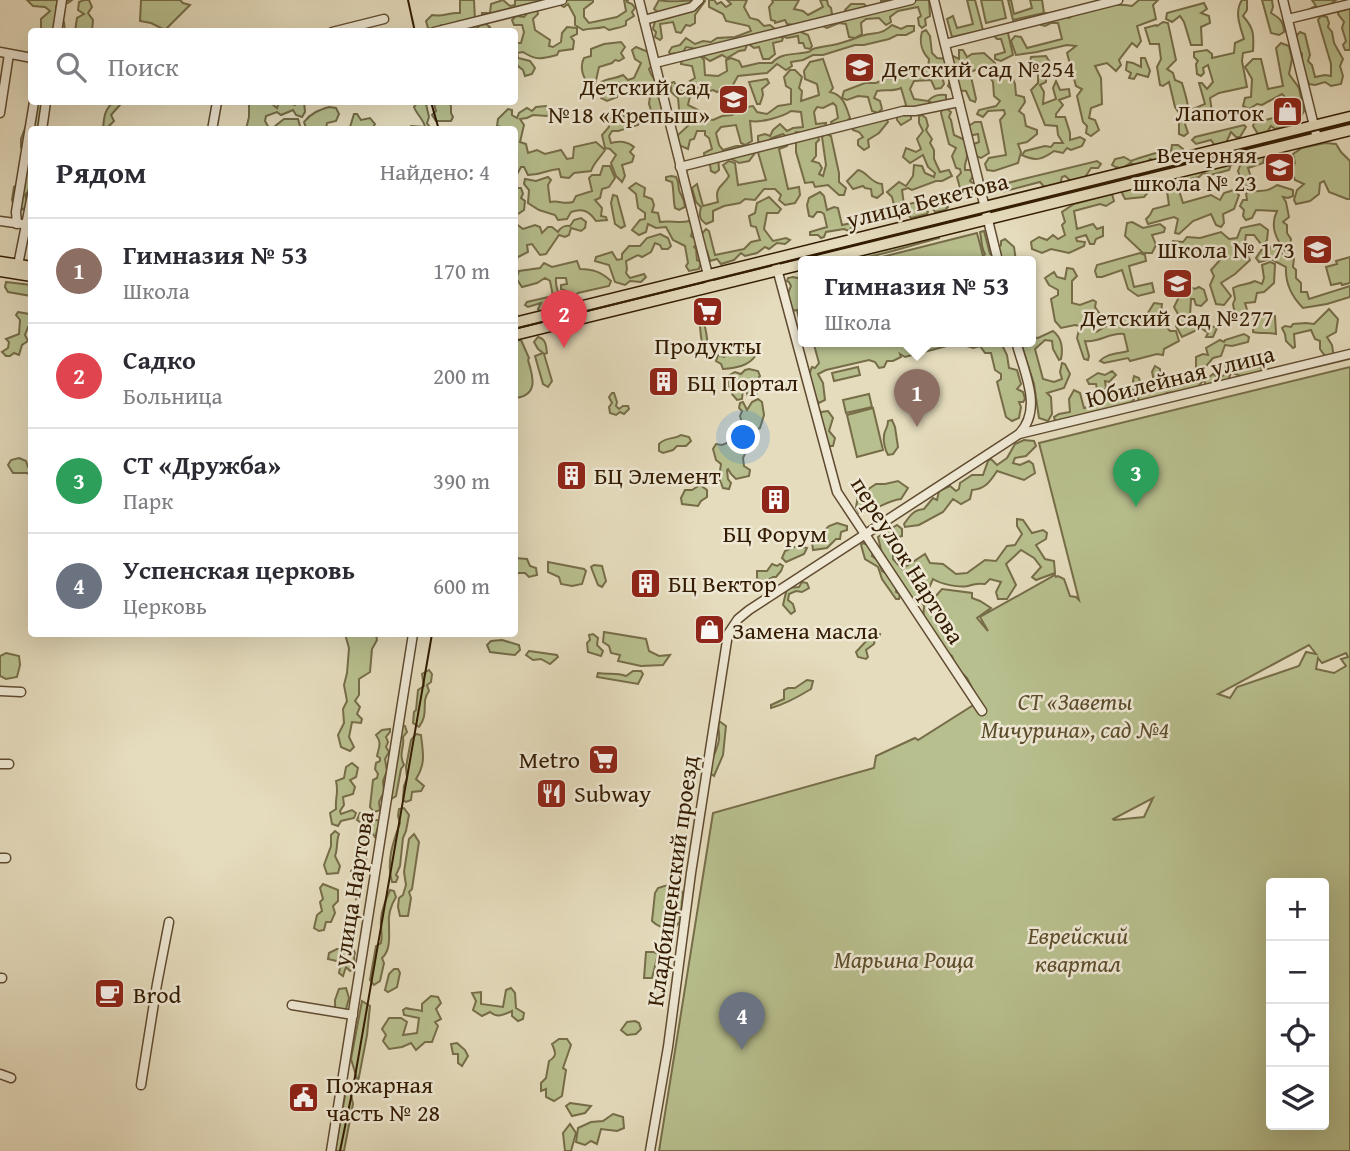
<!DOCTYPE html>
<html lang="ru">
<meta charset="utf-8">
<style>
body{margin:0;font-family:"Gentium Book Plus",serif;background:#f7f7f7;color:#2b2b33}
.controls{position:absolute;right:21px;bottom:21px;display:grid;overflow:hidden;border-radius:7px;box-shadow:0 7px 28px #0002}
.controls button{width:63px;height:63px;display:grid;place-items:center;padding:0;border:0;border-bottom:2px solid #e1e1e2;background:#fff;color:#2b2b33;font:35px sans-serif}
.you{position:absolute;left:744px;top:438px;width:24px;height:24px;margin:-18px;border:5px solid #fff;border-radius:50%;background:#1a73e8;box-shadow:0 0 0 10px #1a73e833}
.badge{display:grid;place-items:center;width:46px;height:46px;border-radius:50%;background:#8f2418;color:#fff;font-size:23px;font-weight:700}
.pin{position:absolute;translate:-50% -58px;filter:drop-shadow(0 2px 4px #0008)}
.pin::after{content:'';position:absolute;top:37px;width:24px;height:21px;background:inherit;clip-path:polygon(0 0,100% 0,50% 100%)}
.popup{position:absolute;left:798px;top:256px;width:238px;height:91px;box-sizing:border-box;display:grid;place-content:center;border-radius:7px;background:#fff;filter:drop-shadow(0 2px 5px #0005);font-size:23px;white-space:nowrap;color:#7c7c81}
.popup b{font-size:26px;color:#2b2b33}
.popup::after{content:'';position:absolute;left:50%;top:100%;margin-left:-14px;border:14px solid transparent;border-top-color:#fff}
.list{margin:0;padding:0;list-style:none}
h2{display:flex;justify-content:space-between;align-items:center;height:91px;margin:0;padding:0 28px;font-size:30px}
h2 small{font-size:23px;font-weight:400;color:#7c7c81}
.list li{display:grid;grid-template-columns:46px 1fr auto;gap:21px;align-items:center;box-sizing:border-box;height:105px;padding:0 28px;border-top:2px solid #e1e1e2}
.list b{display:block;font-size:26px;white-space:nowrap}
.list p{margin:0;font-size:23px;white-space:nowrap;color:#7c7c81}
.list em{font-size:23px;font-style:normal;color:#7c7c81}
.icon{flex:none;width:38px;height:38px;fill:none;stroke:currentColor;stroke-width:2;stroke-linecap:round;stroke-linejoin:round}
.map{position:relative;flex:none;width:1350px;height:1151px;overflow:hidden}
.search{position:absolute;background:#fff;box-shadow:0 7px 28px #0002;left:28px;top:28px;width:490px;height:77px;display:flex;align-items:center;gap:18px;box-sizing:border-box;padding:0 24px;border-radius:7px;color:#7c7c81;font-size:26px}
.panel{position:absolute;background:#fff;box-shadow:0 7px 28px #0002;left:28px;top:126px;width:490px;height:511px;border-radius:7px}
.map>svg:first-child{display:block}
.green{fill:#b8bf8e;stroke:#766d48;stroke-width:2;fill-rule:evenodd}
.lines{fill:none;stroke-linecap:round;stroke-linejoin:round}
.minor-casing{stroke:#604b30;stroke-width:11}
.major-casing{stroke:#331b01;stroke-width:13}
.minor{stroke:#eee8d4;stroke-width:8}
.major{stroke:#e5dcbd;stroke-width:10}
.tram{stroke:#331b01;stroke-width:2}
.labels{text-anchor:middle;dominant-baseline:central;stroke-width:5;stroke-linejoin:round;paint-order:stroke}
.poi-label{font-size:24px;fill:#331b01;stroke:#eee8d4;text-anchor:start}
.street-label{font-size:24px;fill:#331b01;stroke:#eee8d4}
.park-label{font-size:24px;font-style:italic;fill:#5b4c2b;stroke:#eee8d4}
</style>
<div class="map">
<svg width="1350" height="1151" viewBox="0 0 1350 1151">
<rect width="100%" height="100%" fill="#e5dcbd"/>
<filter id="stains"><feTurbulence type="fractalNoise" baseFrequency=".00286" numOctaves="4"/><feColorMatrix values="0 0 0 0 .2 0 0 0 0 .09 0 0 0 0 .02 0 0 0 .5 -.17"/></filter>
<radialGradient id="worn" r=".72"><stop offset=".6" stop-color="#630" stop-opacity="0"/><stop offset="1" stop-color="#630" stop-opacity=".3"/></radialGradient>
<!-- green -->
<g class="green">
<path d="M27,0h45l-4,3 -10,-1 -2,5 2,4 -2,5 8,6 1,9h-24v-12l9,-8 -5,-4 -12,-1z"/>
<path d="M84,0h5l3,7 -4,6 5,7 -1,11h-17l2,-13 7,-4 -6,-4 1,-8z"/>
<path d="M141,0h39l3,3 7,2 -25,25 -14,-7 -11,-2z"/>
<path d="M460,0h14l1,20 -2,6 2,3 6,-4 5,-1 4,3 -4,4h-30l7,-1 -4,-9 -12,6 -6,-2 -8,5 -5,-2 -2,-7 6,-6c12,2 17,-3 28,-2z"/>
<path d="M503,0l7,6 5,-1v-5h29l-2,4 -60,15v-6h8l1,-9z"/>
<path d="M558,0h35v2l-9,7v8l5,6 28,-6 9,-6 -2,-11h4l-1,2 5,2 3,4 -3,4 2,4 -8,5v4c-5,3 -11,3 -17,5l-5,-3c-8,2 -14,1 -21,3l-8,-5v-8l-7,-13 -4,3 -7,-4z"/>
<path d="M659,0c10,3 33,0 45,0l1,1 -10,14v8l-5,3 -4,-1 -5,8 -5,-1 -3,-10 -13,2 2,14 -2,2 -5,-3 1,-5 -3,-3 2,-8 21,-6 -17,-2 -5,-4z"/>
<path d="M709,0h5l3,4 4,-2 5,5 5,-3 -4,-4h20l-3,7 6,11 8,2 6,6 6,-1 4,3 -2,6 -36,5 -12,6 -21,5 -17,-3 -3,5 -13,2 -1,-2 3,-5 8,-2 6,-7 9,6 8,-3 8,1 6,-4 18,-1 16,-6 -2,-5 -23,-5 -3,-7 -14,-7z"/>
<path d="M772,0h27l-5,9 9,2 5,4 15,-8 -3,-7h7l1,5 3,3 1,6c-13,12 -28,13 -45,10l-2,-4 -10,3v-2l-4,-1 -2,-13 4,-5z"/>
<path d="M881,0h48l1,16 -5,3 1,6 -4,3 -3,-3 -1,-7 3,-2 -3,-9 -20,4 -8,6 1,5 -5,3 -7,-7 -13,1 -5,4 1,11 -7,4 -6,-1 -3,-13 -7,-1 -12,5 -5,-2 4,-4h12l10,-5 -3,-7 6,-6h13l2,2 -8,8 2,3 12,-6 4,2 7,-4 5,1 2,-6 -9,-2z"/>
<path d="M967,0h8l8,30 -31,7 -5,-18 6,-3 4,12 16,-4z"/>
<path d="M981,0h21l4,18 -20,5z"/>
<path d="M1008,0h3l3,14 18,-6 -2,-8h12l2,13 -31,7z"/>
<path d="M1139,0h19l-5,5 3,14 -19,7 4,15 -4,6 -5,-4 -13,17 2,5 -5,6 -9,-8 -12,3 6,12 1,26 -11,4 -2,10 6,2 4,10 -8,6 -5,-3 1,-7 -4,-4 -6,-26 5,-7 -6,-3 -9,-33 9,-7 -9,-1 -30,7 -21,3 -5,-14 4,-5 6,1 6,11 35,-9 -4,-16h-7l-6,3 -4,-1 -2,-6 7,-6 18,2 5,3c12,-12 46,-15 63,-12z"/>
<path d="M1242,0h5v10l-4,6c11,12 11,19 10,35l-10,2 -1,8 5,26 -28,6 -9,5 2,14 -6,5 -10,1 -3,-9 12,-5 -6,-21h3l5,6 6,-7 -5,-17 -5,3 1,5 -3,3 -4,-2 -1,-10 2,-3 -4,-4v-5l13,-2 5,4v4l22,-5 1,-10 9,-4c-4,-13 -10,-27 -2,-39z"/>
<path d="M1262,0h10l1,7 -2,6c9,5 13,9 13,19l-5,3 -8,-2z"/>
<path d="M1312,0h24l-9,7 -1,7 -4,2 5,1 2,6 -1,4 4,5 2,11 9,16 -3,7 3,10 -2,8 -10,2 -6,-4 -10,3 -6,-1 -8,-17 1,-13 -5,-5 -2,-12 5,-5 5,2 5,21 -2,6 4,4 3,12 10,-2 6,1v-12l-13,-44 3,-4 -10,-1 -3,-5 8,-4z"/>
<path d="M1204,3l3,6 -6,4 8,3 1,7 -9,4 1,18h-11l-7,-23 -4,-6 -8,6 -6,-3 1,-6z"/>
<path d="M1350,3v47h-5l-2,-5 3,-4 -4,-13 2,-6 -6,-8 2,-9z"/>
<path d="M531,9l6,1 1,4 -5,5 2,11 15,10 -1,6 4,1 8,-5 1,-9 5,-6 10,1v6l-6,3 3,4 -1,8 -14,2 -2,4c-15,4 -20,6 -34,-3l-6,1 1,5 12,3 5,7 -3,6 -7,2 -2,-6 -5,-4 -3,8v-31h6l3,-11 -2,-7h-8l-2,-5 4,-4 8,1z"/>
<path d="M1163,22l5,1 8,37 -9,9 6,4 2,7 7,3c4,14 10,29 3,41l3,9 -4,3 -5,-2v-21l-4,-6 -6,-25 -6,4 -3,-1 -3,-18 4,-8 -2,-15h-9l-5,-16 11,-3 1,1z"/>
<path d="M892,25l9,4 6,-3h7v5l-8,4h-9l-8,4 -25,6h-9l-32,10h-10l-10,5 -12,2 1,4 -6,4 -9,-6 -10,9 -29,3 -8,14 -6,-2 -7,4 -4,-2 -6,2 -8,-3 -9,-8 5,-3 -3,-12 -11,-2 1,-6 17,-4 5,6 1,15 13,1 9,-5 -1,-11 5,-2 8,3 3,6 17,-4h13c9,-11 24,-8 36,-11 2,0 3,-2 5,-3 9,-3 19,-3 28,-6 7,-2 13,-4 20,-7 14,-5 17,1 31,-11z"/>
<path d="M796,30l12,5 4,11 -2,3 -5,-1 -2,-5h-4l-1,-7 -11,2 -4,-2 2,-3z"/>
<path d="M926,30l4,6 2,17 5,5 10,1 3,10 -8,7 2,8 -3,4 -6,1 -4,-9 -17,1 -4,8 4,10 14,2c5,-6 11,-7 18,-6v6l-10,4 -6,-3 -5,5 -14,1v11l-10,6 -4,-5v-5l9,-10 -5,-17c-8,4 -15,1 -24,3l-3,7 6,3 2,8 -4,4 -6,-2 -4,-14 -10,-1 -11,4 -5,-2 2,-7 21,-8h11l9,-4h8l5,-4 6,1 5,-4 19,-4 1,-9c-7,-7 -10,-17 -7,-27z"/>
<path d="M997,32l11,1 5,22 -12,6 -6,-2v-4l10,-3 -4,-13h-4l-3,-3z"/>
<path d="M777,35l6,3 -1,3 -9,2 2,11 -6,5h-6l-4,-12 -5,1 -4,-3 3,-4z"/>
<path d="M621,42l4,5 -4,6 3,5 -5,3 -4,-1 -3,3 -13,4 -4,18 -5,2c-6,-8 -11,-19 -6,-29l7,-2v-7l13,-5z"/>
<path d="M744,42l3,3 -2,5 -6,1 -12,7 -5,-3 -12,6 -6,-4 2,-5 12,-3 5,2 5,-4z"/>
<path d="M1281,43l8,3 3,13 -3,15 10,14 5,23 -4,7 -10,2 -1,6 -14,3 -4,-3 -3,5 -10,3 -5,-8 1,-3 23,-6 5,4 2,-5 7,-3 -3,-13 -6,-6 -20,11 -5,-1 -8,5 -6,-3 2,-8 6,-1 1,-18 -7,-12 8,-8h8l7,30 15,-3 -7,-38z"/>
<path d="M636,47l15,6 3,10 -5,6c3,11 9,12 13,24l-4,4 6,7 -4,7 -9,-1 -2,-6 1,-8 -3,-4h-11l-6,-8 -11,1 -2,12 -10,4 -6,-3v-16c7,-4 14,-3 22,-7l5,5 6,-2 7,-15 -6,-4 -3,-9z"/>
<path d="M959,50h4l4,7 5,-3 12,-1 11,10 4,13 5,-7h5l6,15 1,11 8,2 1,5 -6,9 5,4 2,11 11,4v4l-10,8 -9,2 3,8 -3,11 -24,8 -7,-1 -2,-6 4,-6 17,-3 -6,-35 5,-6 -1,-4 -16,1 -5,6 -6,-3 2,-4 17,-4 4,-5 -6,-5 -1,-14 -4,-6 -1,-7 -7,-1 -11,4 6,27 -1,3 -5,-2 -4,-9 -14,-1 -4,-4 2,-5 11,-4v-3l-8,-5 -3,-9 3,-4 6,3z"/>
<path d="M1046,56l9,15 -9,6v5l-6,3 4,7 -1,12 13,-5 -3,-11 3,-7 4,9 9,-1 1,7 -11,4 4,5 -7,9v3h9l5,16v7l10,-3 5,3 -3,6 -11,4 -4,-2 -4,5 -9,-2c-11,8 -18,11 -32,4l3,-4 20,-5 6,1 3,-4h9l-5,-8 -1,-9 -12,-1 -14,-35 7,-7v-10l-9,-5 2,-11z"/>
<path d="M1141,58h4l5,13 -2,6 -11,-3 -3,5 -5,-1 2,-5 -5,-3 1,-8 6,1 8,4z"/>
<path d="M823,59l10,29 -3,4c14,3 16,15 20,26l-7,8h-10l-2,-4 7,-4 -2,-12 -3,-3 -10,5 -6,-1 -3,5 2,12 10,-1 -1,4 -20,6 -9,-1 -2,4 -6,2 -5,-4 -11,4 -9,6 -5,-3v-5l7,-2 5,2 3,-6 7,-6 7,7 6,-3 10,-1 -2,-15 -10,-1c-8,6 -31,12 -41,10l2,20 -7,4 -4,-2 -5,-18 -15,2 -5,6 3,12 4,5 13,-4h17l2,7 -6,8 -10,2c-6,-5 -14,-4 -21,-8l1,15 -4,3 -4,-2 -1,-6 -5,-3 -1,-9 8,-4 -3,-11 -4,-3v-4h-8l-3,8 -4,1 -2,9 -7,-3 -5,-5 2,-6 14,-13 11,-4 10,2 9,-4 10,-1 8,-7 13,-2 4,6 10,2 11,-8 13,-2v-15l-5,-3 -2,-9 6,-7h5l7,7 -3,11 3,3 -1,10 18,-6 -2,-11 -12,-5 -1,-8 6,-9z"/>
<path d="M767,79l2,4 -7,6 1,6 -3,9h-3l-8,-22z"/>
<path d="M674,82l6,8 10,6 -2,9 10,5 -2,8 -13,6 -3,-4 -2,-22 -7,-6v-9z"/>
<path d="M35,102h8l4,10 -8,14 1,3 -8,1 -1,44 -2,3c2,6 1,14 -4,18l4,11 -8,4 -7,-4 -2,-6 2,-13 6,-5 5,-38 -4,3v-8z"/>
<path d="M114,102h4l2,3 -9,10 3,6 -8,8h-3c1,-11 1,-20 11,-27z"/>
<path d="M249,102h13l1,1 9,1 5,4 2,-6h8l8,3 3,-3h6l1,10 -3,5 -6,-2 -3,-5 -12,5 -4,-3 -11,4 -1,5 4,7 -1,1h-22l3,-12z"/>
<path d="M418,102l8,2 3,13 -2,6 4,6h-23l3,-3 14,1c-1,-7 -8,-12 -11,-20z"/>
<path d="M437,102h11l3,4v7l2,4 -2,4h-15l-4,-6 4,-4 -2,-7z"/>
<path d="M546,106l5,5 -4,5 -14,-1 -6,3 -7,1 4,6 -4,17 6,2 2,9 9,-3 8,4 16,-4 6,9 6,-1 1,-11 22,-5 9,8c-5,8 -11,12 -14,21l-17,2 -5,5 -8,-1 -2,-8c-14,1 -16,6 -31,6l-4,-8h-3l-6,11 -1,-48 -12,-1v-2l-5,-1 1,-7 10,-10 4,1v5l5,3 2,-5 8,-5 5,3 4,-4z"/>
<path d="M329,107l7,1 3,6 -3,7 -9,2 -1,6 -20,-1 -2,-6c7,-9 15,-12 25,-15z"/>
<path d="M942,109h5l4,3 -2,5 2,3 3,15 11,5c0,5 2,12 2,17 -1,5 -3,7 -2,13h6l2,6 -3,5 5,4 1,9 -9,1 -7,-7 -3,-11 4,-4 -1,-4 -4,-1 -4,-12 4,-8 -7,-4 -8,-31z"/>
<path d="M636,112l6,4 -4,9 -20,6h-6l-3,5 2,7c9,-2 16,-2 23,4l-4,5 4,4 -2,6 -10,3 3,11 -3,6 -6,-6 -5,-13 5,-8 -6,-6 -5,-1 -3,-13 7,-8 -1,-7 6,-3 5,2 7,-5z"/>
<path d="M354,114h3l4,6 9,-2 5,6 -3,5h-27l5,-2z"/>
<path d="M922,115l4,3 2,8 -2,4 6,9 -2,4 4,7v9l6,13 9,-2 3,6 -10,5h-6l-24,9 -4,-2 -6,2 2,15 14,-3 10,10 -1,2 -16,4 -4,-5 -7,3 -4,-3 -4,-16 -5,-5 12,-10 7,4 7,-10 1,-11 8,1 3,7 9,4 1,-4 -7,-6 -5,-12 -13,8 -7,-6 3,-9 10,4 5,-3 -4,-10 6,-8 -4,-8v-7z"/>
<path d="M885,117l3,5 -9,11 -11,7 1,7 -5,3 -6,-5v-5l5,-3 -4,-5 -6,-2v-9z"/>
<path d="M284,119h14l2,7 -3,3h-24l1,-2z"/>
<path d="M975,122h6l8,31 -8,5 -8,-3 -2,-10 8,-3 -1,-8 -9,2 -2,-9z"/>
<path d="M1244,125l2,2 -6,10h-4l-5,-5 -6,13 -10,1 -4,-6 -15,4 -4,-4 3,-3z"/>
<path d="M826,134l5,2 8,37v9l7,6 -2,7h-5l-11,-10 -13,2 -2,-5 -8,1 -9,-31v-11l22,-5 1,4 -3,3v13l-4,5 7,2 3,5 -3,6 4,2 3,-11 -4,-28z"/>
<path d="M776,138l12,4 -1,4 -8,3 9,40 11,-2 1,8 -5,8 -10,2 -6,-5 2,-5 -6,-6h-11l-9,11 -10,-1 -5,4 -16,3 -11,5v10l-7,3c-7,-5 -7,-9 -5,-17l-5,-5 -4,-14 5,-4 6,22 15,-4c-4,-16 5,-15 11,-26l-6,-11 6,-4 6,2 3,22 28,-5 -9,-31z"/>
<path d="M1325,143l11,1 5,8 9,9v38h-3l-18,-7 -5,-11 -4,2 -1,11 -9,7 -14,3 -2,-4 3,-10 7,-6 -9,-4 -4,-11 4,-6 -2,-9 9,-6z"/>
<path d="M1172,145h6l5,4 -1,6 -4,2 -6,-2 -16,6 -6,-2 -3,4 -12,2 -5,-2c-6,5 -11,7 -18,2l3,-6 9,-2 7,4c12,-5 23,-7 35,-11l5,2z"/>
<path d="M1257,153l7,4 -1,6 -15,5 5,15 -4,4 -6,-2 -5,-14 5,-13z"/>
<path d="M1097,161l4,3 -3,4h-7l-7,11 -12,3 -7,-6 -3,1 -2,8 -14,4 -6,-7 -38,10 -3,-2v-5z"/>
<path d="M1232,162l-3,8 -18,5 -8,-2 -4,4 -17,4 -4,-4z"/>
<path d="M603,166h7l5,12 -6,9 -7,2 -2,9 -5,2 7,8 -1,8 5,1 1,3 -11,1c-7,-10 -13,-13 -25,-9l-4,7 -9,1 -3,-5 -16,-5 -11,-7 1,-13 -5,-6 1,-5 11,2 12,-4 3,3 -3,5 2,17c10,-2 12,3 23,0l3,-6 16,-5 -3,-13 3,-3h8z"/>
<path d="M858,170c10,2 12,13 24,14l1,9 -6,5 -5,-2 -1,-7 -6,-1 -2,-2 -10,3 -6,-8z"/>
<path d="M671,176l5,1c3,5 2,7 3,13 2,7 5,6 6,17l-6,3 -4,-2c-2,-9 -1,-17 -3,-26l-6,-2v-3z"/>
<path d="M1162,176l15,8 6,19 28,-8 9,5 4,-7 10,-3 5,5 -5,14 -11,5 1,9 -3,4 -5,-2 -5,-11 -18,7 -14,13 -4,-1 3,-14 -4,-2 -26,7 -2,-5 4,-4 3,-6 16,-4 -2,-14h-9l-6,-9z"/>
<path d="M636,183l9,5 -1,8 8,3 2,6 -2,7 6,1 2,9c11,-2 19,2 29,-1l5,5 -3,10 6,4 1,3 -4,4 2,2 1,11 4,2 -2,7 -10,2 -3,-5 2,-3 -3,-17 -12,-6 -7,-13 -10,1 -8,-4 -2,8 -7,3 -7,-5 8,-10 5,-1v-6l-7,-5 -2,-14 -7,-6z"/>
<path d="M1141,183l10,6 -7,8 -19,2 -4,-8z"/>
<path d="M1277,185l16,5v6l-5,2 -5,-1 3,5 3,15 -6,5 4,3v8l4,6 -2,10 5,9 -1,9 3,3v8l5,5v9h6l2,7 41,-13v11l-23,7 -24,4c-11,-11 -18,-24 -17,-41l-15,-8 -12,3 -3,-4 6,-9h7l3,-3 12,9 3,-2c-10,-12 -18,-26 -10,-42l-21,-1 -4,8 -6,2 -3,-4 1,-6 -4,-4 3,-6h4l-1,-7c14,-5 17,2 31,-8z"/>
<path d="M515,188h6l2,6 -2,4 4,3 -1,9 -9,6z"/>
<path d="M820,192l4,4 3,14 7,-3 4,1 4,17 10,-2 1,2 -4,6 -5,-2 -18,3 -2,5 -3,1 -3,-3h-8v-3l17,-5 -3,-13 -3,-2h-4l-4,5 -4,-1 -2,-11 2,-7z"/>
<path d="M1112,194l2,7 -8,5 -6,-2 -26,7 3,18 16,-5 4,5 6,-2v9l-7,3 -2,5h-4l-4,-9 -10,3 1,3 8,1 -1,4 -15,7 -18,-4 -9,4 -10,-4 -1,-7 8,-5 8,3 6,-5 5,4 7,-4 -3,-10 3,-3 -3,-10 12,-8z"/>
<path d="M613,195l4,1 8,30 -4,2 -6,-4 -4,-21z"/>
<path d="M941,195l7,12 -3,3 -10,2 -5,-8v-4z"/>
<path d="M769,197l12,12 -3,4h-11l-3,16 9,12 13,-3 4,2 -5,4 -8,-1 -8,6 -4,-2 -8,6 -12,3 -4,-3 -7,7 -13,4 -4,-5 -7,2 -3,-10 -5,-4 -3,-10 7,-8 3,2 6,24 29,-6 7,-7 9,-2 -4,-13 -5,-1 -2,-10 6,-3 2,-10z"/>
<path d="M581,218l5,4 -1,6 -4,3 -10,-3 -2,7 -4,2 -6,-2 -13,19 -6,1 -8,-11 -5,1 1,7 -10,5 -3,-2v-32l8,6 12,-4 5,2 2,6 6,-6h4l6,5c3,-5 6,-7 12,-6l4,-6z"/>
<path d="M1132,222l11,6 17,-4 5,4 -1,4 -12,3 4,10 -4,8h-9l-18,-17 2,-13z"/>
<path d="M1260,224l8,6 -1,10 -3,4h-3l-7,-9h-8l-2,14 6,11 -15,14 -14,9 10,13 -7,9 -8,-1 -6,-19 4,-9 -3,-6 9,-10 -5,-14 -18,5 -9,-4 -14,4 -4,-3 3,-7 10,1 4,-5 13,1 21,-6 8,7 8,-1 4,-10z"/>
<path d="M984,231l6,23 3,2v5h-127l111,-28 6,23 2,-2c-4,-7 -3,-13 -5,-22z"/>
<path d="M660,234l8,4 3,8 -3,3h-6l-2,-4 -5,-2 -4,9 -9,5 -4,-2 -12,6 1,8 -1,4 4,5 14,-4 2,3 -5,5 -11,-1 -5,4 -10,-3 -6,-17 -14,-4 1,-4 16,-5 5,8 5,-1v-5l7,-8h11l7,-8z"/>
<path d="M939,235v3c-32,8 -72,23 -105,23z"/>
<path d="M1005,239l9,8 2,14h-16l-3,-12 4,-4v-4z"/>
<path d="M1140,253l5,2 1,6 -17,5 5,21 18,-4 2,9 -16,4 -10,-7 -6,-19 -20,7h-5l-2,-6 2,-6z"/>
<path d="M1350,257v26l-8,2 -1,-2 -10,2 -5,-18 11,-3 -1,-3z"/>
<path d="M577,261l3,8c13,0 21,3 31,12l-2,5 -31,7 -6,6 -5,-3 -1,-5 -5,-2v-4l6,-1 -1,-6h-10c-1,11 4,15 4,25l-8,6 -5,-2 -5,6 -4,-4 3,-6 -13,4 -3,-2 2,-3 26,-6 -3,-15 -5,-3 -8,5 -15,4 -6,-9 3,-7 21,-3 4,-5 8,4z"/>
<path d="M1270,262l5,2 -1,19 -10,9 -7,1 -2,9 -10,1 3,10 -4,6 -9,-4 -2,-11 2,-5 -2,-11c7,-4 14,-3 22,-7l7,3 2,-6 -2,-13z"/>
<path d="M1067,268l6,1 4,7 -5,5v22l8,2 13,-5 3,2 -1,5 7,10 -8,11 2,4c20,-12 26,-16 50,-16l8,-13 8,1 -2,16 10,11h6l3,10 -15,8 -1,6 -6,-1 -27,7 -2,-3 -24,5 -4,-2c7,-8 18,-7 28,-10l-4,-17c-14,-2 -25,9 -39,7l4,15 -1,4 -4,-1 -7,-21 3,-12 -5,-1 -14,3 -6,-7 -4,-22 7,-4v-5l-9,-5 -4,-7 9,-6 3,5 8,2z"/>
<path d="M793,277l4,1 6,-1v58l-6,-25 -5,1c-4,-9 -6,-15 -1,-25l-2,-4 -2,-1 1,-3z"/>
<path d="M6,282l25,3v11l-23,-4 -3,-5z"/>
<path d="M1190,287l5,2 4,-2 5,3 3,10 -6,6 -5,-1 -2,-6h-3l-1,17h12l2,7 13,5 -4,9h-7l2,-4 -7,-5 -19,9 -6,-11 2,-12 -4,-7 8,-16z"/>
<path d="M1329,309l9,10 -2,13 -9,5 5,8 2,13 -9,-2 -5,-7v-8l-5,-2 -4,-9 -17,4 1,13 -2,1 -7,-7 -1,-7 -3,-6 3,-2 6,1 2,-3 13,-1 8,1z"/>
<path d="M696,311h3c5,9 9,25 8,35l-3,1c-4,-8 -3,-13 -4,-21 -1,-6 -4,-9 -4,-15z"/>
<path d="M1266,311l9,5 1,18c-8,-2 -15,0 -23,-2l2,-18z"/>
<path d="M18,312l11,2 2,5v6l-3,2 -3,8 3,6 -6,4 -3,10 -5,-2 -4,3h-4l-4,-4 6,-4 1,-6 -3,-3 13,-5 1,-14 -4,-5z"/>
<path d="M1053,331c9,7 10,18 8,28l-2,1 -6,-11 -1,-8 -7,-1 -10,9 8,30 11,3 8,-3 -2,-7 2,-9 3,1 5,10 -6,14 -17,5 4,4 1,17 -4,7 -9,-3 -5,-34 -13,-41 1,-2h9v-7l1,3 6,1z"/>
<path d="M1244,334l5,3 -1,5 -16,4 -7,-1 -4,11 -8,2 -11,13 -6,-1v-13l7,-3 5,1 -2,-7 14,-8 4,2 1,-2z"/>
<path d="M538,337c8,2 8,8 9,16l-3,1 8,27 -4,6 -5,-3 -8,-28 8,-3 -5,-4 -4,-7z"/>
<path d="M521,340l8,18 -1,2c5,16 11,35 -12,38l-2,-1 1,-56z"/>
<path d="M813,341h153l-61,16 -5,-3 1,3 -8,4h-6l-3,6 -5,1 -4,-6 -6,-2 -43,10 -8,4 5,9 2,17 -6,3c-7,-9 -13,-25 -7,-36l3,1 4,-5z"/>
<path d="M970,341l7,2 1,-2h24v4l5,10 2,13 8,2 4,14 -4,5 6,3 2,7 -2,3h-4l2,5 -2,11 -7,3 -6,-4 -9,-35 4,-3v-5l-6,-4 -4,-17h-6l-5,-7 -7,2 -6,-2v-4z"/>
<path d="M747,346l9,6v3c-7,11 -20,13 -33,14l-2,-5 -5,-3 2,-6 6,2 6,-4 7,3 5,-1 1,-7z"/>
<path d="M1239,360l3,10 16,-4 4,2 -2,5 -17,4 -10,-4v-10z"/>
<path d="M1225,363l6,4v6l-3,7c-8,1 -14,4 -22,5l-2,-4 9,-7 6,4 8,-5z"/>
<path d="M1155,366l5,3 1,13 23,4 11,-13 6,2 1,7 -7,8 -28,3 -7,4 -21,4 -6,-20 1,-5 5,2 4,16 13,-4 -4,-18z"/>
<path d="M858,367l2,8 -26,6 -2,-8z"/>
<path d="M1350,367v784h-691l54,-338 161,-45 2,-12 39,-18 3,2 54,-34 9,-1 -14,-27 -11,-11 -4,-11 -16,-13 -13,-24 1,-13 -3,-4h-7l-31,-44 -5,-21 19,-12 5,4v7l-13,4 4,6v13l9,10 23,-15 5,9 13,1 13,10 11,-1 18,-13 11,1 11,-15 8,-1 7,-11 -5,-8v-7l6,1 9,13 11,-3 4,3 -1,6 -10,6 9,14 9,2 1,12 -19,7 -4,-3 9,-10 -7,-9 -13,-8 -15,14 10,21 -9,14h-9l-2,-7 5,-10 -11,-3 -5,5c-10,-1 -8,0 -17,2 -10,2 -27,-2 -35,-7l-5,11 7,7 7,-8 30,4v5l8,3 11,7 -14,10 11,13 -8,-14 75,-42 1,2 2,-1 6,3 6,17 6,1 3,3 -40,-157zM1309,645l7,9 -10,-2 -7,14 -62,21 -7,11 -12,-4zM1346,653l2,4 -7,2 5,7 -12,7 -18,-4 2,-11 4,5zM1153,798l-9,19 -30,3 -1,-1zM1271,883h53v242h-53z"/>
<path d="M749,369l9,2 2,5 -8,9 5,9 -2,3 -7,-1 -4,-11 2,-4 -3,-1 -3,4 3,6 -1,9 -5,1 -5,-6 1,-5 -5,-3v-10l7,-4 6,2 4,-4z"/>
<path d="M1112,371l4,4 -7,7 -4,-1 1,7 -3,3 -6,-2 -1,-5h-7l-2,-4 11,-7 7,2z"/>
<path d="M1129,386l4,4 1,9 -4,5 -75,17 -1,-4 5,-3 11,-2 -1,-13 5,-9 6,3 4,15 17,-4 5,-8 4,-2 6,7 12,-3 -2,-10z"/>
<path d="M612,393h2l3,9 -1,4 3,3 4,-3h5l1,3 -5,5 -4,-2 -4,3 -6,-2 -1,-6 3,-4 -3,-6z"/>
<path d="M869,394l3,13 -26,6 -3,-13z"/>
<path d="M758,399l4,3 2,13 -4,13 -8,4 -8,-3 -4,-13 2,-5 -3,-3 1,-5 3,-1 4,8 5,-8z"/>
<path d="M873,408l10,42 -26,7 -10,-42z"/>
<path d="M828,411l5,7 -4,13 6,7 -2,8h-3l-8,-9 3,-7 -6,-11 2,-7z"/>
<path d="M892,420l3,7 3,20 -5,7 -5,1c-3,-5 -5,-14 -4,-20 1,-6 4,-7 4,-14z"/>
<path d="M681,435l8,2 2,4 -5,5h-9l-4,4 -10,3 -4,-2v-7c8,-8 15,-4 22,-9z"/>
<path d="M734,440l3,1v6l7,3 1,4 -2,4 1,8 6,4 -1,6 -13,3 -5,-5 -3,-5 -1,1 1,9 3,4 -2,6 -6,-1 -4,-10 2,-14 -5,-4 -3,-11 3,-5 6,1z"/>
<path d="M1024,440l10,1 2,5 -10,10 -11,2 -2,5 7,2 9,-4 4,3 2,9 -11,7 -27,-9c-7,11 -12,18 -25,19l-2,9 -9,5 -8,-5 -10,13 -24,13 -14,2 -1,-3c6,-8 9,-14 20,-15l9,-11 4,2 2,-9 11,-5 6,5 3,-2 1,-6 12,-8h11l5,-14 3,-2 6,6 10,-7 8,-14z"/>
<path d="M19,458l7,3 2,6h3v9l-4,-3h-14l-5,-8 3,-5z"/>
<path d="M898,481l10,7 -7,11c-17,2 -24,12 -42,14l-3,-6 2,-11 18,-12h9z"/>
<path d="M700,485l7,5v7l-6,4 -3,5 -16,-2 -1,-6 4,-8h7z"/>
<path d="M837,523l10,3v4l-6,2 -1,7h-4l-9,9 -14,2 -1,-8 17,-16z"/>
<path d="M863,543l5,2 5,6 -1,5c6,3 8,8 10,15 9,4 15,11 14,21l4,2 -1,5h-3l-14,-20 -4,-12 -13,-8 -4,-14z"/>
<path d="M797,546l10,2 -3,6 -18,8 -4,-4 3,-7z"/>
<path d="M515,558l12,1 3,7 6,2 1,7 -8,2 -4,-4h-10z"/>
<path d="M548,562l36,7 2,2 -4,13 -10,2 -11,-2 -2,-7 -11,-5z"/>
<path d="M772,564l5,2 3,-2 3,2 -2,5 -5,6h-3l-9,5 -7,-4v-7h10z"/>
<path d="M594,565l8,1 4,15 -4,6 -4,-2 -7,-18z"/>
<path d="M802,582l5,1 2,5 -7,4 -6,-1 -7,3 -1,6 5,4 2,7 -4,3 -8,-9 4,-17 12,-1z"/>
<path d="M604,632l42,7 3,12 10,5 11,-1 -7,10 -22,1 -23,-5 2,-6 -9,-2 -2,-7 -6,-4z"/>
<path d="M875,633l5,1 -1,5 -4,1 -1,4 -8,6 2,7 -2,2 -8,-2 -2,-5 13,-14h4z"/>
<path d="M345,634h31l1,6 -5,9 -2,23 -11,7v16l-4,6 5,6 -3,7 5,5 -1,4 -9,-1 -3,15 5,10 -4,4 -9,-4 -3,-12 6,-12 -1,-14 4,-8 -3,-16 3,-12 2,-25z"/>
<path d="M593,634l5,4 -1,7 6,6 -2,5 -13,-4 -1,-9 3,-3 -1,-5z"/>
<path d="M502,640l17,5 1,5 -5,5 -25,-3 -3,-7 4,-4z"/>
<path d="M529,651l28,4 1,2 -8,7 -9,-5 -8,1 -7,-5z"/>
<path d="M6,653l13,3 1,9 -3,12 -11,2 -6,-3v-20z"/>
<path d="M429,670l3,4 -1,8 -4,3 2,6c-9,12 1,21 -10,36l-6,-4 1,-11 2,-2 2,-20 6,-4 -2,-12z"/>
<path d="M633,671h8l2,3 -5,10 -41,-7 1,-4c10,2 18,-1 28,3z"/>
<path d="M807,680l6,1 -2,8c-13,8 -25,15 -40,19v-3l13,-6v-9l4,-2h7z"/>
<path d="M719,721l7,5 -3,29 -9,21 -3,-2c-3,-13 7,-23 8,-35 1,-7 -2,-11 0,-18z"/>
<path d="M401,725l4,1 2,6 -4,5c2,11 -5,15 1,28l-3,4 -5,27 -5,3 -3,-3 5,-32 5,-6 -3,-6z"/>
<path d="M390,729v3l-4,5 2,5 -2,5 3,5 -4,7 2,12 -4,10 1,11 -5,10 1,8 -6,2 -4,-5 3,-27 4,-2 1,-4 -3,-5 1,-6 4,-2v-3l-3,-2c2,-9 5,-13 -1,-21l6,-5z"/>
<path d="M416,734l5,1c2,18 5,28 -5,44l8,7 -3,5 -9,1 -1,8 -5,2 -3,-2 1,-14 3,-8 -1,-11 5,-27z"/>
<path d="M352,763l6,5 -2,9 -6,3 5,7 -2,7 -10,3 1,8 -4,6 1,3 11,-4 4,3 -2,5 -13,3 -3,5 -6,-2 -2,-11 6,-4c-1,-12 3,-16 0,-28l8,-3 2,-11z"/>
<path d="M404,808l5,7 -3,16 -3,7 -3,28 -4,9 2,2 -2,5h-4c-6,-20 1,-40 8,-59l-2,-7 1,-7z"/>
<path d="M360,813h8l4,8 5,-1 3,1 -5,16 -3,-4 -5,1 2,8 -4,7 2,9 -5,3 -4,-5 6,-31 -7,-5z"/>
<path d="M335,831l4,3c-3,7 -1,15 -4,22l5,10 -2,7 -11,1 -3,-9 7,-19v-11z"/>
<path d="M414,834l5,8 -7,47 -3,3 2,6 -3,18h-8l-2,-9 1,-9 4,-3 3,-10 -2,-13 5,-33z"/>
<path d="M358,864l7,13 -4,5 1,5 -2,10 -4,2 -1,-7 3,-12 -7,-9z"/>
<path d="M323,884l15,6v11l-5,5 2,7 -4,9h-5l-2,8 -5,1 -5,-3 3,-13 5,-4 -2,-9 3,-3 -3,-11z"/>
<path d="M671,884l9,4 3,6 -3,28 -7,7c-8,0 -16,-3 -21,-8l3,-28 3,-5z"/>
<path d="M390,890l4,1 2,6c-5,8 -8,18 -7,28 0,11 2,25 -7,33l2,5 -4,18 -6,4 -4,-5 6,-34 5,-3c2,-10 -1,-15 0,-24 1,-10 5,-20 9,-29z"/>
<path d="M352,934l2,4 -3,6 4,9 -1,3 1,11 -5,4 -4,-4 -3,9 -4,-3 2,-11 -13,-3 1,-6 8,-4h9l2,-12z"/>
<path d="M646,952h8l4,2 -6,24h-8z"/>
<path d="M394,969h4l2,4 -3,14 -9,5 -3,-2 4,-16z"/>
<path d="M346,988l3,10 -3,11h-11v-9l4,-11z"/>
<path d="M511,988l4,5 1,15 8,5 -1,6 -5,2 -6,-5v-5c-8,4 -15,7 -22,1l-8,4 -9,-6 3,-9 -4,-8 9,-1v12l22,3 3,-17z"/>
<path d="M431,996l7,1 3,6 -5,6 5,10 -6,3 3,4 -6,16h-7l-9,8 -5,-7 -9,4 -13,2 -6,-8 3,-6 -4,-6 7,-11h12l6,4 -4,13 14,-2 2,-15 -15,-3 -1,-5 3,-2c5,2 10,1 16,3v-7z"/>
<path d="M362,1001l8,5 -3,29 -9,47 -7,-23z"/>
<path d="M635,1021l4,2 2,6 -5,5 -9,1 -6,-5 6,-8z"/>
<path d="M559,1039h8l4,6 -8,23 3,2 -4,26 -8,5 -8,-4v-8l-5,2v-8l5,-5 3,-17c8,-5 7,-8 3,-17z"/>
<path d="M457,1043l8,7 3,6 -6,10 -4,-3v-9h-5l-2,-10z"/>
<path d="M346,1090h4l3,14 -9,47h-9z"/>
<path d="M570,1103l21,3 -6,7 -13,3 -6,-10z"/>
<path d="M613,1114l10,3 1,11 -7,3 -16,-2 -4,15 -6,-3 -6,4 -9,-3 2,-14 13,-6 12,-1z"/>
<path d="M570,1124l6,9 -5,18h-6l-2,-18z"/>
</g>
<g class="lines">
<defs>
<g id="minor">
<path d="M639,0l72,287"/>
<path d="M934,0l64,261"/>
<path d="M1283,0l34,138"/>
<path d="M1288,19l62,-15"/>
<path d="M644,20l48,-13 7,-7"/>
<path d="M57,32l5,-32"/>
<path d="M332,32l52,-13"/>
<path d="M434,32l128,-32"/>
<path d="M945,44l173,-44"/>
<path d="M0,52l32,6"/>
<path d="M655,63l256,-63"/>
<path d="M0,113l9,-59"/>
<path d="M42,130l4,-28"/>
<path d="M212,130l5,-28"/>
<path d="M680,167l223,-56h12l44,-9"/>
<path d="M0,221l22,3"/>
<path d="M17,224l-1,-12 18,-110"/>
<path d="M18,265l14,-70"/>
<path d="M776,265l61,227 145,219"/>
<path d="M1019,434l331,-80"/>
<path d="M0,691l21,1"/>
<path d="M0,764h9"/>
<path d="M0,858h6"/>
<path d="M0,978h2"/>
<path d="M292,1005l61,10"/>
<path d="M0,1074l11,4"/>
<path d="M141,1085l16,-101 12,-62"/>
<path d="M331,1151l82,-517"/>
<path d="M650,1151l18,-104 23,-174 37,-239 10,-15 11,-9 270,-176c25,-26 4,-63 -3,-93"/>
</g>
<g id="major">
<path d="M817,261l533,-131"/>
<path d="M0,262l32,5"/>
<path d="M0,271l32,5"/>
<path d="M514,323l836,-206"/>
<path d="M514,335l289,-71"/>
</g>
</defs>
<!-- minor casing -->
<use href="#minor" class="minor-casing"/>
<!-- major casing -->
<use href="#major" class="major-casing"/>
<!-- minor -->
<use href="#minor" class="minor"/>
<!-- major -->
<use href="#major" class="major"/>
<!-- tram -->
<g class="tram">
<path d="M408,0l7,32"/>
<path d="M431,102l8,28"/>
<path d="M514,329l836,-207"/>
<path d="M340,1151l13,-63 79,-454"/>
</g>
</g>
<!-- icons -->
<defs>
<symbol id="school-square" viewBox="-11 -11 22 22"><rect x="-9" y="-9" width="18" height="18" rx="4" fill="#8f2418" stroke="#eee8d4"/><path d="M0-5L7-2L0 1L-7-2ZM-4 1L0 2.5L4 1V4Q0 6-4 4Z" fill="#fff"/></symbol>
<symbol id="shop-square" viewBox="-11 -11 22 22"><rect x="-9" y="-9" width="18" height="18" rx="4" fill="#8f2418" stroke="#eee8d4"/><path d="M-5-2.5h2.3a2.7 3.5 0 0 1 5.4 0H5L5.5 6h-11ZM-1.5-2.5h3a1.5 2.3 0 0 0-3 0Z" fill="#fff"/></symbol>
<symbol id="supermarket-square" viewBox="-11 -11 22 22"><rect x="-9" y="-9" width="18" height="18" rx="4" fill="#8f2418" stroke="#eee8d4"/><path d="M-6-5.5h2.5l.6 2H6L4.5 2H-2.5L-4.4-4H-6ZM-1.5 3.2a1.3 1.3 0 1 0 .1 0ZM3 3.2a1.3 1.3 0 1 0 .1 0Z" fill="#fff"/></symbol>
<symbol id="building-square" viewBox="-11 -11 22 22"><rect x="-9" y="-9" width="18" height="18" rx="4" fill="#8f2418" stroke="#eee8d4"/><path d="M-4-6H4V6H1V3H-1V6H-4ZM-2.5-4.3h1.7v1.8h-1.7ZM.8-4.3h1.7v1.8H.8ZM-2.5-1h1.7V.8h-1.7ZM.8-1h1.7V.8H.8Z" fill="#fff"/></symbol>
<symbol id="restaurant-square" viewBox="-11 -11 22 22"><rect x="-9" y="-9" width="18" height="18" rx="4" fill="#8f2418" stroke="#eee8d4"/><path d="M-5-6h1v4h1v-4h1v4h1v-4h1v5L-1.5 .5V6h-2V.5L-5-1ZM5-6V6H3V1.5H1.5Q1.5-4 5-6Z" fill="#fff"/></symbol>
<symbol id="cafe-square" viewBox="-11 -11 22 22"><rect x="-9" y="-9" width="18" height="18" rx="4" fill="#8f2418" stroke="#eee8d4"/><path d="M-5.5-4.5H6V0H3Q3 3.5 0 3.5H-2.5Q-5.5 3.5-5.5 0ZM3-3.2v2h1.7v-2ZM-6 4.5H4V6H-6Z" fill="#fff"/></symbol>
<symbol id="civic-square" viewBox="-11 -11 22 22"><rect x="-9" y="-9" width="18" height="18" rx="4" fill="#8f2418" stroke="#eee8d4"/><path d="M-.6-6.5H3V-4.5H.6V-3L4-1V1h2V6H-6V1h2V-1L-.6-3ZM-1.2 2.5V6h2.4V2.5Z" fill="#fff"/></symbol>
</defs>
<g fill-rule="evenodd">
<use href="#school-square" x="842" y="50" width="35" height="35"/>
<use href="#school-square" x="716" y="82" width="35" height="35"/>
<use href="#shop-square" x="1270" y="94" width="35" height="35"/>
<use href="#school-square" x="1262" y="150" width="35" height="35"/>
<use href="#school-square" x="1300" y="232" width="35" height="35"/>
<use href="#school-square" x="1160" y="266" width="35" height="35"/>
<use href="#supermarket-square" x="690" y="294" width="35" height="35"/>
<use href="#building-square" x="646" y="364" width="35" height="35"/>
<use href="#building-square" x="554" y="458" width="35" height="35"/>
<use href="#building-square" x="758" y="482" width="35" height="35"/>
<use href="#building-square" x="628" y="566" width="35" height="35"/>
<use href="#shop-square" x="692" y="612" width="35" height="35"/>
<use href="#supermarket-square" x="586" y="742" width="35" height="35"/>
<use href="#restaurant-square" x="534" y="776" width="35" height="35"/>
<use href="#cafe-square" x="92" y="976" width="35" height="35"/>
<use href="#civic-square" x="286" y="1080" width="35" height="35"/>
</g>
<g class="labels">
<!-- poi labels -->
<g class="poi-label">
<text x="882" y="68">Детский сад №254</text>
<text x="710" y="86" text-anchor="end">Детский сад<tspan x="710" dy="28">№18 «Крепыш»</tspan></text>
<text x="1264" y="112" text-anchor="end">Лапоток</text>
<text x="1257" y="154" text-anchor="end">Вечерняя<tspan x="1257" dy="28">школа № 23</tspan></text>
<text x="1295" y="249" text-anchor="end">Школа № 173</text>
<text x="1177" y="317" text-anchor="middle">Детский сад №277</text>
<text x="708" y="345" text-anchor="middle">Продукты</text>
<text x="687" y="382">БЦ Портал</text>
<text x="594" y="475">БЦ Элемент</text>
<text x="775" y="533" text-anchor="middle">БЦ Форум</text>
<text x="668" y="583">БЦ Вектор</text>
<text x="732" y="630">Замена масла</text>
<text x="580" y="759" text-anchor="end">Metro</text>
<text x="574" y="793">Subway</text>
<text x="133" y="994">Brod</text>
<text x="326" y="1084">Пожарная<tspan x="326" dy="28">часть № 28</tspan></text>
</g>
<!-- street labels -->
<g class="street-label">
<text transform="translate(927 200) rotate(-14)">улица Бекетова</text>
<text transform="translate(1180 376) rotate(-14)">Юбилейная улица</text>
<text transform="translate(908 560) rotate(58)">переулок Нартова</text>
<text transform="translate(672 881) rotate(-82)">Кладбищенский проезд</text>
<text transform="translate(353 889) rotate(-81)">улица Нартова</text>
</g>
<!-- park labels -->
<g class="park-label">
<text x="1075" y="701">СТ «Заветы<tspan x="1075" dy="28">Мичурина», сад №4</tspan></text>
<text x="1078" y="935">Еврейский<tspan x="1078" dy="28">квартал</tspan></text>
<text x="904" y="959">Марьина Роща</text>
</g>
</g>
<rect width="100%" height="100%" filter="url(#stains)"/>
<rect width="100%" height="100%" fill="url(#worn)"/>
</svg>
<div class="controls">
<button>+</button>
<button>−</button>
<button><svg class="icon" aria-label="locate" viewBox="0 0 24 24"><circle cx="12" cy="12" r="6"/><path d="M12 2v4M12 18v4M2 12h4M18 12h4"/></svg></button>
<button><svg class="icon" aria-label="layers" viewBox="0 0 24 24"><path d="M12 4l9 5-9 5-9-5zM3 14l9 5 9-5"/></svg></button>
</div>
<div class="you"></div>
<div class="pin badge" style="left:917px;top:427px;background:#8d6e63">1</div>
<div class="popup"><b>Гимназия № 53</b>Школа</div>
<div class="pin badge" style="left:564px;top:348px;background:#e0444e">2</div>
<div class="pin badge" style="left:1136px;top:507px;background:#2e9e5b">3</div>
<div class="pin badge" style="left:742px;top:1050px;background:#6b7280">4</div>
<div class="search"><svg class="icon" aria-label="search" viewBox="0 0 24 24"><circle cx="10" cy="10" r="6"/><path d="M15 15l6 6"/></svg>Поиск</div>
<section class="panel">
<h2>Рядом<small>Найдено: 4</small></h2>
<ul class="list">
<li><span class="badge" style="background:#8d6e63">1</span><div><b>Гимназия № 53</b><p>Школа</p></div><em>170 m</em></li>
<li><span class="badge" style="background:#e0444e">2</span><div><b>Садко</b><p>Больница</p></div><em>200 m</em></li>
<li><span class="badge" style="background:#2e9e5b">3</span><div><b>СТ «Дружба»</b><p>Парк</p></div><em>390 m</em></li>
<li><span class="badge" style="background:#6b7280">4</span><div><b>Успенская церковь</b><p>Церковь</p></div><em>600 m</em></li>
</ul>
</section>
</div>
